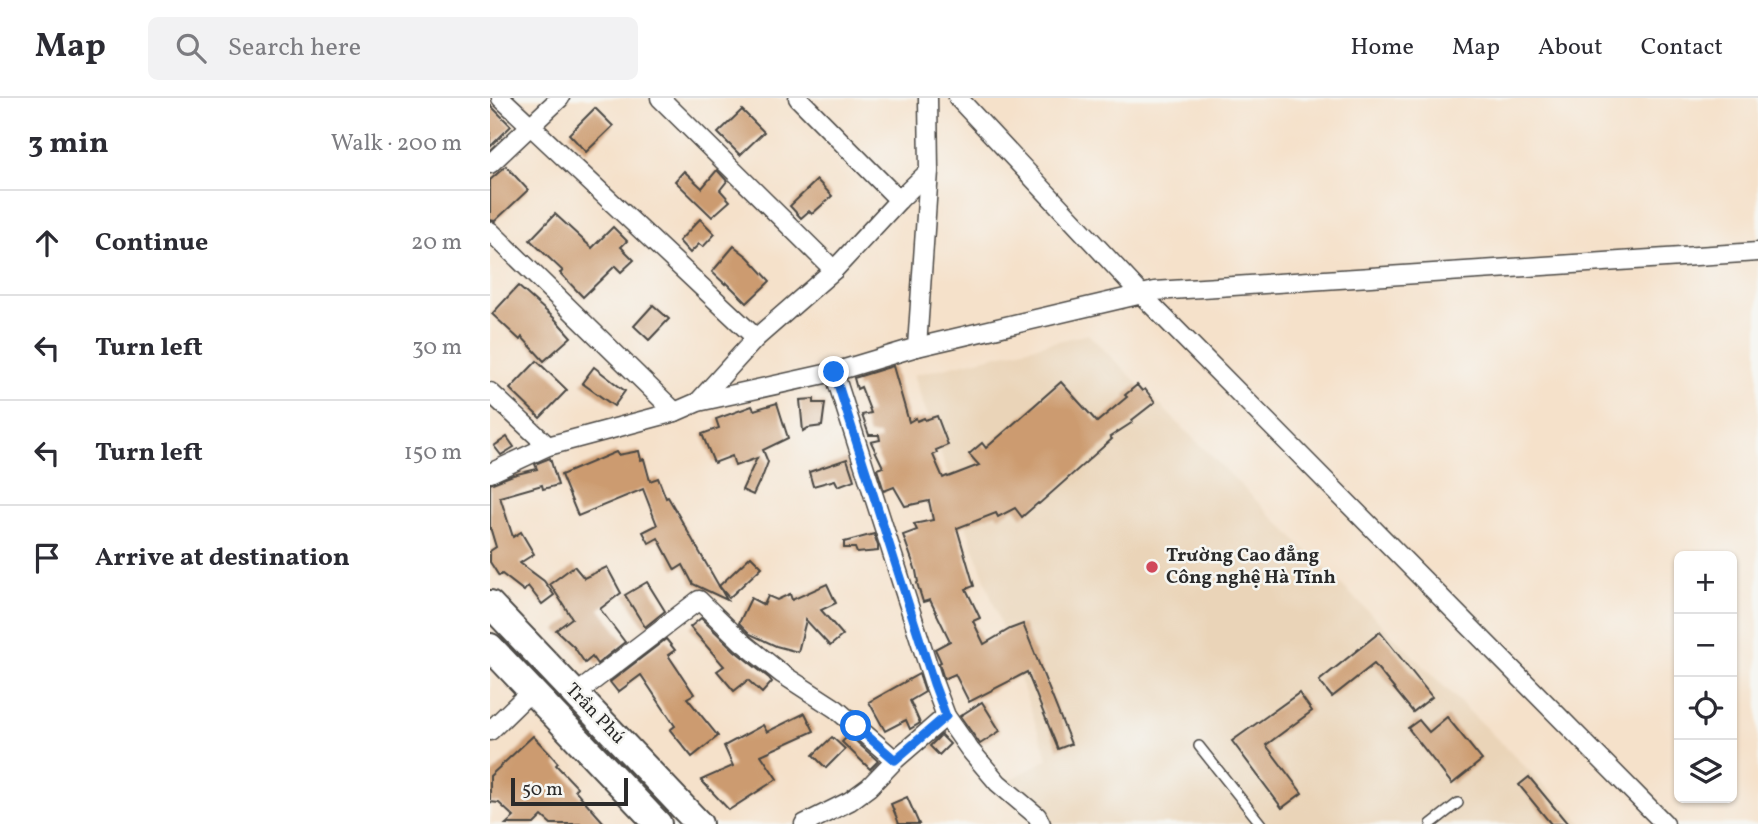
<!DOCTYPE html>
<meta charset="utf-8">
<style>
body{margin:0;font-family:Vollkorn,serif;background:#f2f2f3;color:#2b2b33}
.controls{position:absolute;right:21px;bottom:21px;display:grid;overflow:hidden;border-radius:10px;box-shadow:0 2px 5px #0004}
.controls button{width:63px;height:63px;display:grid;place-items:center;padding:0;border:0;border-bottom:2px solid #e1e1e2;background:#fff;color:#2b2b33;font:35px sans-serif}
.scale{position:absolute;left:21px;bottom:18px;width:117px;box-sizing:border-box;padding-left:7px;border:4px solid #2b2b2b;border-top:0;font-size:19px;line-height:24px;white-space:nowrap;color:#2b2b2b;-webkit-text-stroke:5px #f6f6f2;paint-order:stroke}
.stop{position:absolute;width:21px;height:21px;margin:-16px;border:5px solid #1a73e8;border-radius:50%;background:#fff}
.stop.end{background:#1a73e8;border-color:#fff;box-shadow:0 2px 7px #0008}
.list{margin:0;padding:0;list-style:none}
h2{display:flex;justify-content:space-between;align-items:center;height:91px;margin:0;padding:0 28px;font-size:30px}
h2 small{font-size:23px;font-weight:400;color:#7c7c81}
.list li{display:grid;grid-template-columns:46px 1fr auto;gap:21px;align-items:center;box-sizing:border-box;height:105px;padding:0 28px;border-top:2px solid #e1e1e2}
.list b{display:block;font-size:26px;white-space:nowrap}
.list em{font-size:23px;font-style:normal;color:#7c7c81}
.icon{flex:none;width:38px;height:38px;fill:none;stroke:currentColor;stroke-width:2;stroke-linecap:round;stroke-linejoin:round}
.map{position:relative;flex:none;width:1268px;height:726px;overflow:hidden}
header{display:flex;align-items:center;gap:42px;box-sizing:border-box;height:98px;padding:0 35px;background:#fff;border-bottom:2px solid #e1e1e2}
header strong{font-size:33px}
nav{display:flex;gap:38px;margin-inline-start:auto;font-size:24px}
.search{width:490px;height:63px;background:#f2f2f3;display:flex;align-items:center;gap:18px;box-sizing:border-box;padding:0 24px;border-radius:10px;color:#7c7c81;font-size:26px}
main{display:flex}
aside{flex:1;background:#fff}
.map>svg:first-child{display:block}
.built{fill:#ead4b8}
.building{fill:#cc9b70}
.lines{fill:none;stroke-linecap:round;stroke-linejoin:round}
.service-casing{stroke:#494643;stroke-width:12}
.minor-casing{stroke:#494643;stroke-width:21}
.primary-casing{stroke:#494643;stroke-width:30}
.service{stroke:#fff;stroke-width:9}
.minor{stroke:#fff;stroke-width:18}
.primary{stroke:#fff;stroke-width:26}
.route{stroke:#1a73e8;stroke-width:9}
.poi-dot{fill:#d1495b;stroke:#f6f6f2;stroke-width:2.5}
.labels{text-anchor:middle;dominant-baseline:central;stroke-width:5;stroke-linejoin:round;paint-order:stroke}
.poi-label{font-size:19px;font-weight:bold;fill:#2b2b2b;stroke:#f6f6f2;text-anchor:start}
.street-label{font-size:19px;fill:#2b2b2b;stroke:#f6f6f2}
</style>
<header>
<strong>Map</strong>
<div class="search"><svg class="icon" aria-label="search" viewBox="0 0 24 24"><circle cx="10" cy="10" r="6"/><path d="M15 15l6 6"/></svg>Search here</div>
<nav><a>Home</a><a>Map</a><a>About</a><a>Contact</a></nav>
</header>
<main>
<aside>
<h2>3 min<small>Walk · 200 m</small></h2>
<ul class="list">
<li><svg class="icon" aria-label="ahead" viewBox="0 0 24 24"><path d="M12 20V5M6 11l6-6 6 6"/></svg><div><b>Continue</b></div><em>20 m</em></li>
<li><svg class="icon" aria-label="left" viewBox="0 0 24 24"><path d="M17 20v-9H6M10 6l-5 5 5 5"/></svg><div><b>Turn left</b></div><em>30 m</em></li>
<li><svg class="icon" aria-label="left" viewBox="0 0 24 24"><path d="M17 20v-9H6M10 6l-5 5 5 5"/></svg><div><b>Turn left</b></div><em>150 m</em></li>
<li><svg class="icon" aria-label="arrive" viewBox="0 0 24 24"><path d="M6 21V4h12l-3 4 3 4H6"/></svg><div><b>Arrive at destination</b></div></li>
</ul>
</aside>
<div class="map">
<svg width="1268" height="726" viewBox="0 0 1268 726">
<rect width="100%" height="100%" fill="#f6f6f2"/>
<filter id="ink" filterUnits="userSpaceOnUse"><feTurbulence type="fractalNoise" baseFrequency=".0143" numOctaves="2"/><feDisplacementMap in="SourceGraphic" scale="14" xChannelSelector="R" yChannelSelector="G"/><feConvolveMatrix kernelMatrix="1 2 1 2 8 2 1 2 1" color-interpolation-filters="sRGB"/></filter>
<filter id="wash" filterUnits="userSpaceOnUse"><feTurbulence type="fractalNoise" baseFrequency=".00686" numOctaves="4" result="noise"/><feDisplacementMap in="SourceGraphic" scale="28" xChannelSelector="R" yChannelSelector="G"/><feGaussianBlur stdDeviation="1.57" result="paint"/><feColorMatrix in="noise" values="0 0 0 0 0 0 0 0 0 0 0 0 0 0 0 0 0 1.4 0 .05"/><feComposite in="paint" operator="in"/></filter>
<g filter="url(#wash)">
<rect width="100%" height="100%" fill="#f5e1ca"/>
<!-- built -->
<path class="built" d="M598,236l495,490h-529l-46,-43 40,-22 -135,-384z"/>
<g id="blocks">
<!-- building -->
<g class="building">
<path d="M0,7l21,21 -21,21z"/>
<path d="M105,10l18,18 -27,26 -17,-18z"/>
<path d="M252,12l22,22 -24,23 -22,-22z"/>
<path d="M16,68l22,24 -33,31 -5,-1v-40z"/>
<path d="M227,72l10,11 -7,9 10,11 -18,16 -37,-36 9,-10 18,17z"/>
<path d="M327,82l15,16 -20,18 -3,-3 -8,7 -11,-12z"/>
<path d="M65,116l37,34 21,-21 14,14 -6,6 13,13 -13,12 -6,-6 -32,31 -23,-24 3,-2 -33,-31z"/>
<path d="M210,121l15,15 -12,13 -4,-3 -9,9 -11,-12z"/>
<path d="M244,148l14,11 22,24 -23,22 -21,-21 -1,2 -13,-12z"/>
<path d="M28,188l36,32 17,19 -27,24 -22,-24 -2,3 -28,-26z"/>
<path d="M163,207l16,14 -20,21 -15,-14z"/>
<path d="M47,263l30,29 -27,28 -30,-29z"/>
<path d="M403,268l16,56 7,-4 1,3 7,-3 1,2 12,-4 11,29 -12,5 1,3 -4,2 10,23 4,-2 1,1 31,-12 -10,-11 13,-11 4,5 75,-66 36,40 30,-25 -2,-2 12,-10 5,6 3,-2 10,13 -23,18 1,2 -23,15 2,2 -73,65 -1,-1 -16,14 -7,-9 -17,9 -2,-4 -39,15 17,58 -8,3 14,29 -7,3 11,23 26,-15 13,-5 48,120 -13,5 -31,-77 -58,30 -14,-28 -11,5 -5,-16 2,-1 -6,-13 15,-8 -20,-41 -7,2 -6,-19 1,-1 -2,-11 -13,-36 14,-5 -3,-6 19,-4 -4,-19 -24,5 -11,-19 -10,4 -7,-22 6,-2 -12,-25 9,-2 -1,-5h-10l-7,-20 9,-2 -10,-26 -4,2 -3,-11z"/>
<path d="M104,269l31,24 -11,15 -32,-23z"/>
<path d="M324,301v4h11l-3,23 -14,2 -5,3 -3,-31z"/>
<path d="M287,305l11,35 -25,12 5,12 -8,21 -1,-1 -6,13 -11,-5 15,-32 -22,8 -3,-10 -18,7 -12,-29 17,-6 -3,-9 36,-13 2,4z"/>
<path d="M17,339l7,10 -13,8 -7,-9z"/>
<path d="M149,353l2,9 3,-1 6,22 8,-3 8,20 2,-1 59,103 -34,-16 -10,-19 -8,5 -17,-32 -9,5 -6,-11 14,-7 -14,-36 -65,27 -17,-41 55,-23 2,3z"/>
<path d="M60,360l8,27 -15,4 -1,-4 -42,12 13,40 8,-5 13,22 -14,9 24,18 10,14 -12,9 -14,-18 -4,5 -22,-17 -3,2 -9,-14v-11l6,-4 -6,-20v-43l23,-9 24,-6 -2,-5z"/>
<path d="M357,361l7,21 -16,6 -3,-6 -22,6 -4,-14z"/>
<path d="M384,436l4,12v5l-21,2 -2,-5h-11v-6z"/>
<path d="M261,458l11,11 -33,31 -10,-12z"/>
<path d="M84,468l10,12 23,-11 14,26 -21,16 25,33 -28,22 -5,-7 -7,6 -11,-16 -18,-17 16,-12 -22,-34z"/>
<path d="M157,484l18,29 -20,16 -20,-32z"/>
<path d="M337,486l9,19 -15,7 22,25 -13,11 -24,-26 -8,32 -22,-6 -26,-12 -11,-11 12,-25 13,7 4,-9 9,4 13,-6 2,6z"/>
<path d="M211,520l34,33 34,27 3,4 -10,11 -14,-13 -14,11 -17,-20 7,-5 -34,-39z"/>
<path d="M890,534l52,65 -19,15 -39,-48 -42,33 -13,-16z"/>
<path d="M176,541l9,11 -7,5 26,39 -7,4 31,38 -26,21 -22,-27 5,-4 -34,-51 -23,17 -8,-10z"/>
<path d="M429,576l6,18 -15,9 10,22 -10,6 -4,-9 -21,11 -16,-29z"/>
<path d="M809,595l13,18 -46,34 36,48 -20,15 -50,-67z"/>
<path d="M492,604l18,29 -20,13 -20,-28z"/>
<path d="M315,615l9,18 -53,24 16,24 -48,31 -28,-30 32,-14 -9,-20 39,-21 4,7z"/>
<path d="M957,619l35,43 -30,24 -44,-56 11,-8 10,12z"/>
<path d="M359,637l29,26 -8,8 -28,-27z"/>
<path d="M451,637l9,9 -11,11 -9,-9z"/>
<path d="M43,638l17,18 8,9 -2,2 21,22 -2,3 30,34h-54l-9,-8 -8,8h-28l8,-7 -15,-14 -9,-1v-26z"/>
<path d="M342,639l13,12 -19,19 -13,-13z"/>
<path d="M1039,679l39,47h-17l-32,-39z"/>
<path d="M417,699l12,27h-20l-3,-8 -5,-12z"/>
</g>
</g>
</g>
<g filter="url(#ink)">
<use href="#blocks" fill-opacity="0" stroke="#494643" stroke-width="2"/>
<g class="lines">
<defs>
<g id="service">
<path d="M709,648l62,78"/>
<path d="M941,726l27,-21"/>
</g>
<g id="minor">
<path d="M11,0l255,240"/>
<path d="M170,0l174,172"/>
<path d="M308,0l101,102"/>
<path d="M468,0l183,196 524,530"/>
<path d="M0,66l70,-66"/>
<path d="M0,133l185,181"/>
<path d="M427,249l238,-56 603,-39"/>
<path d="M344,274l100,312 12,32 24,34 28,33 39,33 4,8"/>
<path d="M0,294l58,54"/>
<path d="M208,304l58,-64 78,-68 65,-70 30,-29"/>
<path d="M0,375l58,-27 127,-34 23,-10 136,-30 83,-25 12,-176 -1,-73"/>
<path d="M86,596l123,-94 43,42 40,32 54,35 59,51"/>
<path d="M0,633l42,-41"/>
<path d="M314,726l46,-23 19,-14 26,-27 51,-44"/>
</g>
<g id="primary">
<path d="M0,506l209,220"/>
<path d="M0,549l168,177"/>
</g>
</defs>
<!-- service casing -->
<use href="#service" class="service-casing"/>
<!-- minor casing -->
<use href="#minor" class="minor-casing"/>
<!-- primary casing -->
<use href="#primary" class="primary-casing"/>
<!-- service -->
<use href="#service" class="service"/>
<!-- minor -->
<use href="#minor" class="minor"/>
<!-- primary -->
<use href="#primary" class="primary"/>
</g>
</g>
<g class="lines" filter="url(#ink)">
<!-- route -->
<path class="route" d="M344,274l100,312 12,32 -51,44 -39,-34"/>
</g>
<!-- markers -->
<circle class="poi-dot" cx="662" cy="469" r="7"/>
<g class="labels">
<!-- poi labels -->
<g class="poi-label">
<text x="676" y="458">Trường Cao đẳng<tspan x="676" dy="22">Công nghệ Hà Tĩnh</tspan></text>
</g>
<!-- street labels -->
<g class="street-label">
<text transform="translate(105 616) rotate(46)">Trần Phú</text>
</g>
</g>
</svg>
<div class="controls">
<button>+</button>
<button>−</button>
<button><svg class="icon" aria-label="locate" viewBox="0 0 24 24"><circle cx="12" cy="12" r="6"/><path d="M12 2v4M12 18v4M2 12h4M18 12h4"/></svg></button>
<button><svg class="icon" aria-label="layers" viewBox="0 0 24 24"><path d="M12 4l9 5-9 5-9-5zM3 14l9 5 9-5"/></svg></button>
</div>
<div class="scale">50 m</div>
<div class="stop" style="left:366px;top:628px"></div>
<div class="stop end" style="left:344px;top:274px"></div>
</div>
</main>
